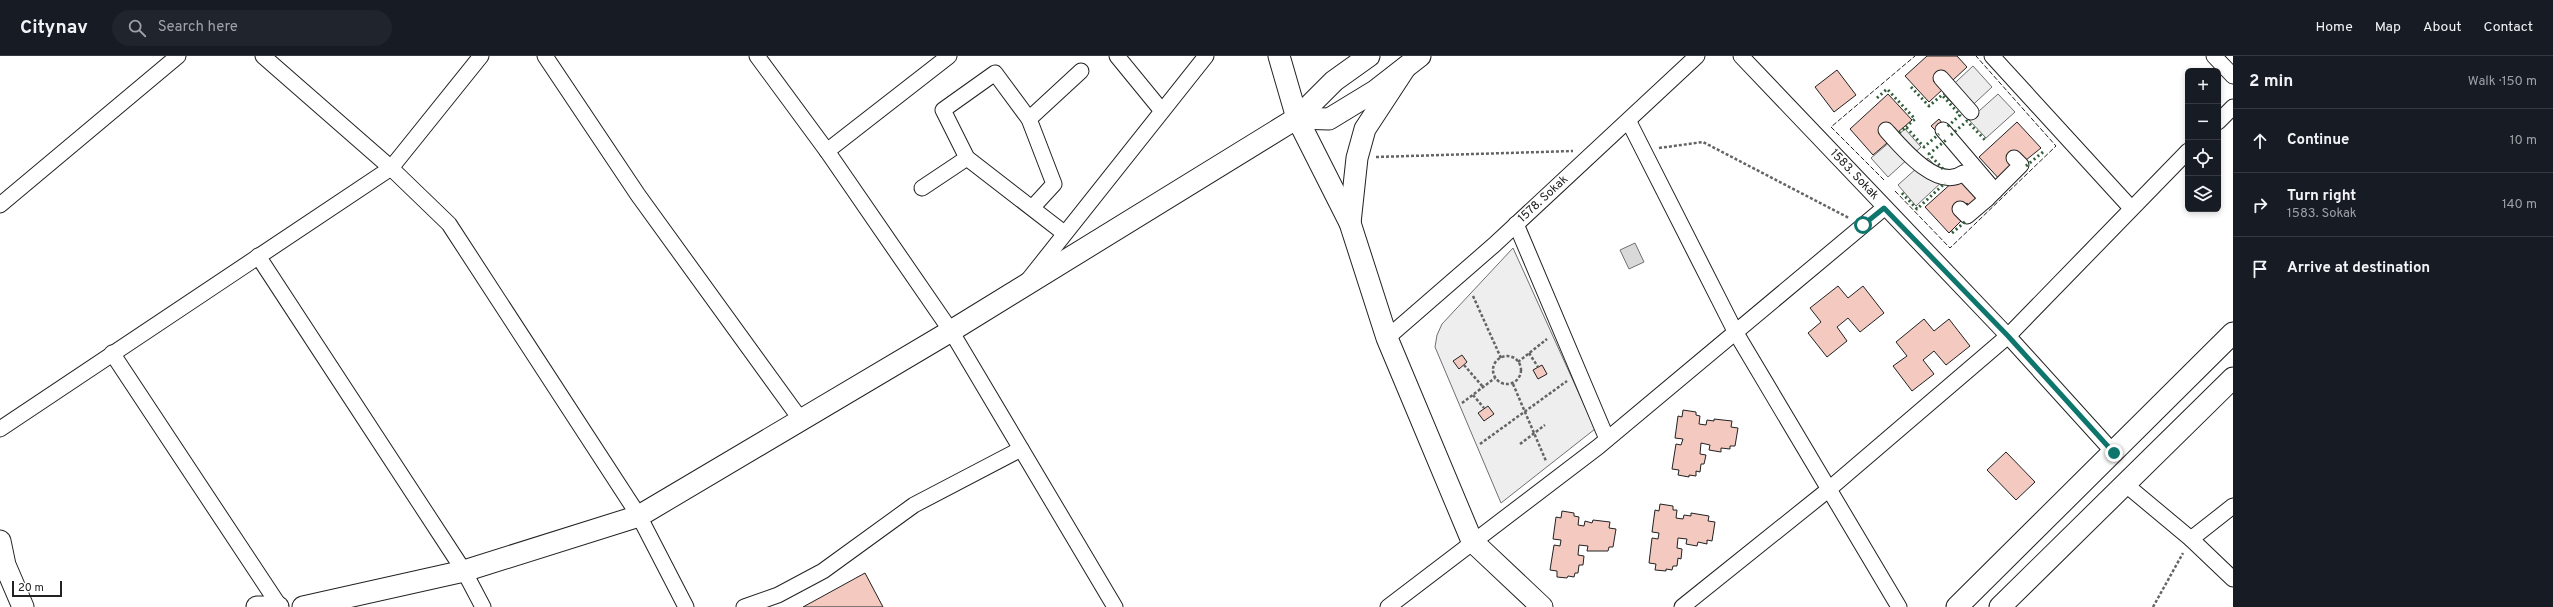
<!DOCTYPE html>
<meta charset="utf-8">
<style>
body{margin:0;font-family:Overpass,sans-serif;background:#20242c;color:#f1f3f6}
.controls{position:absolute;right:12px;top:12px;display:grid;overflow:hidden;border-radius:6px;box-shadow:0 2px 6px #0003}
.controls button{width:36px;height:36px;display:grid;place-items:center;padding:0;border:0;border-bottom:1px solid #363941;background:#171b24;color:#f1f3f6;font:20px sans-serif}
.scale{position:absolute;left:12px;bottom:10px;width:50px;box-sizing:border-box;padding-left:4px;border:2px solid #222;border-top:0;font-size:11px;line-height:14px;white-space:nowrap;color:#222;-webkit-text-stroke:3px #fff;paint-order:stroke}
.stop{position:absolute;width:12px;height:12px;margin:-9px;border:3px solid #0f766e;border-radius:50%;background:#fff}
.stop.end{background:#0f766e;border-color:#fff;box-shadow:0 1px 4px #0008}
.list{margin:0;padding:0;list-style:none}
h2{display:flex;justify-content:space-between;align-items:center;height:52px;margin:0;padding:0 16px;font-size:17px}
h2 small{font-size:13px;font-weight:400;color:#9ea1a6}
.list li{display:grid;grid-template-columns:26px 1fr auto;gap:12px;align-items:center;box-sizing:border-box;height:64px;padding:0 16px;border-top:1px solid #363941}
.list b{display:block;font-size:15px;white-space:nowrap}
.list p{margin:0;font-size:13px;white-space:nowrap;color:#9ea1a6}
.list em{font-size:13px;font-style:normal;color:#9ea1a6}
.icon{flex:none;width:22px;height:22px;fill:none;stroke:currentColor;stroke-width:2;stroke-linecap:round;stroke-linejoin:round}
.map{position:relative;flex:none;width:2233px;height:551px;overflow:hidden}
header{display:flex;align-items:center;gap:24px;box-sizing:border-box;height:56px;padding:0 20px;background:#171b24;border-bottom:1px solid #363941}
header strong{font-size:19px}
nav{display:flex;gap:22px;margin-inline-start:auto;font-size:14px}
.search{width:280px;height:36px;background:#20242c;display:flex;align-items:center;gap:10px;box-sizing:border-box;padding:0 14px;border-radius:22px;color:#9ea1a6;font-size:15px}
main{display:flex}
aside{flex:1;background:#171b24}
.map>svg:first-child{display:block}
.green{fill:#eee;stroke:#6f6f6f}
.parking{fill:#ededed;stroke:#6f6f6f}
.water{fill:#d9d9d9;stroke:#6f6f6f}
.building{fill:#f3c9c0;stroke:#222}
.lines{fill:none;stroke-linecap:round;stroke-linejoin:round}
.street-casing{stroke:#222;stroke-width:17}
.secondary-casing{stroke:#222;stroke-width:23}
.path{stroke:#646464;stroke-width:2.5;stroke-dasharray:3 2;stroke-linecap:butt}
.street{stroke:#fff;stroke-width:15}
.secondary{stroke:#fff;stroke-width:21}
.hedge{stroke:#2f5e38;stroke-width:3;stroke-dasharray:2 3;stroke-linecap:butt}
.fence{stroke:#222;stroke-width:1;stroke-dasharray:5 2;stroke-linecap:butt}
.route{stroke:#0f766e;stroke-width:5}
.labels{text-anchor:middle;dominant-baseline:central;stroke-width:3;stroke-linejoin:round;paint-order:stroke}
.street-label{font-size:12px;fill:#222;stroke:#fff}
</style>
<header>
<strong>Citynav</strong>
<div class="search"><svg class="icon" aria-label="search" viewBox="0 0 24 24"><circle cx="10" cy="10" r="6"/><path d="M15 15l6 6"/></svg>Search here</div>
<nav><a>Home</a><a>Map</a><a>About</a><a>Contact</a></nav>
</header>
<main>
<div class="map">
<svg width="2233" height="551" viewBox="0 0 2233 551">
<rect width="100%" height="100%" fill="#fff"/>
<!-- green -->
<path class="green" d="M1513,192l82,181 -94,74 -66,-156 2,-12 5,-11z"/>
<!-- parking -->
<g class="parking">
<path d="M1973,10l19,21 -29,27 -20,-20z"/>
<path d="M1998,38l17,18 -29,26 -17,-18z"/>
<path d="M1905,73l16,18 -33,30 -17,-19z"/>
<path d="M1928,102l18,20 -30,28 -18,-21z"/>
</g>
<!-- water -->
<path class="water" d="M1635,187l9,19 -15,7 -9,-19z"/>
<!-- building -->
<g class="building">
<path d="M1927,0h30l10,11 -14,13 -7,-7 -4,17 -13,12 -24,-26z"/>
<path d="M1837,14l19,25 -22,17 -19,-25z"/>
<path d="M1888,38l24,26 -15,13 -6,-8 -11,10 7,8 -14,12 -23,-26z"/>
<path d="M1939,63l7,9 -7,6 -8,-8z"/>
<path d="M2017,66l24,26 -15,12 -6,-7 -11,10 7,7 -14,12 -23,-25z"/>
<path d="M1964,116l23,26 -14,13 -6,-8 -6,5 1,12 -13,13 -24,-26z"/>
<path d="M1838,230l10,12 15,-12 21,27 -24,19 -12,-14 -11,9 10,14 -20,16 -19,-24 13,-11 -11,-14z"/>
<path d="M1924,263l10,12 15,-12 21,27 -24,19 -12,-14 -11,9 11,14 -22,17 -19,-25 14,-10 -11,-14z"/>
<path d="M1462,299l5,7 -8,7 -6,-8z"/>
<path d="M1542,309l5,9 -9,5 -5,-9z"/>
<path d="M1488,350l6,8 -10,7 -6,-8z"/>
<path d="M1683,354l13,2v3l4,1 -1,8 7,1 1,-5 7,1v-2l18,2 -1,6 7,1 -3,18h-5v3l-9,-1v4l-12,-2 1,-5 -9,-2 -1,11 6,1 -2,9h-3l-1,8 -4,-1v5l-7,-1v2l-11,-2 1,-5 -7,-1 4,-25 5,1 2,-6 -8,-1 3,-22 4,1z"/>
<path d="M2006,396l29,30 -19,18 -29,-30z"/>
<path d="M1660,448l13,2v4h4l-1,8 7,1 1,-4 7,1v-3l18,3 -1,5 7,1 -3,19 -5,-1v4l-9,-2 -1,4 -11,-2 1,-5 -9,-1 -1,10 5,1 -1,10 -3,-1 -1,8h-4l-1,4 -6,-1v2l-11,-1 1,-6 -7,-1 3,-25 6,1 1,-6 -7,-1 3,-22 4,1z"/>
<path d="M1562,455l12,2v3l5,1 -1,8 6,1 1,-5 7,2 1,-3 17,2 -1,6 7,1 -3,18h-4l-1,4h-21l1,-5 -9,-1 -1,10 6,1 -1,9h-4l-1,8h-3l-1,4 -6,-1 -1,2 -10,-1v-6l-7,-1 4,-25 6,1 1,-6 -8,-1 3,-22 5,1z"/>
<path d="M865,517l18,34h-80z"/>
</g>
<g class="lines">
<defs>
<g id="street">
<path d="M263,0l128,112 58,56 190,292 47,91"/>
<path d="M545,0l93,139 163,225"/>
<path d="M757,0l70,95 124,180 164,276"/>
<path d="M1117,0l45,55"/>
<path id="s1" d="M1741,0l267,280 106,117"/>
<path d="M1992,0l139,152"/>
<path d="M2214,0l19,20"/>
<path d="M1941,22l30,34"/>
<path d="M1029,63l52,-48"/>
<path d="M1629,66l107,211 163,274"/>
<path d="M2218,66l15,-15"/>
<path d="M1886,74c15,17 52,62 77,43l24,26 34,-34 -7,-7"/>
<path d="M1943,74l52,61"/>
<path d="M827,95l122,-95"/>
<path d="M922,132l45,-30"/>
<path d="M0,149l178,-149"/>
<path d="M1032,152l22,-24 -25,-65 -34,-46 -52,37 24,48 97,75"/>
<path d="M1960,153l7,7 20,-17"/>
<path d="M1516,168l91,215"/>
<path d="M258,200l206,315 19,36"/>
<path d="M1029,223l177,-223"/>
<path id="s2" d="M1387,282l107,-93 203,-189"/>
<path d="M112,297l168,254"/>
<path d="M0,373l391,-261 90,-112"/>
<path d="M2125,428l66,55 42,-33"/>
<path d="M2191,483l42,40"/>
<path d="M744,551l34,-12 45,-24 91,-66 107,-56"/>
<path d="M1388,551l210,-160 286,-239"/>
<path d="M1682,551l146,-117 180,-154 180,-185"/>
</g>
<g id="secondary">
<path d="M1279,0l18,62 53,105 37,115 85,203 70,66"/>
<path d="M1297,62l32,1 46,-28 45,-35"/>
<path d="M1350,167l7,-65 8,-29 40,-61"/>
<path d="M0,485l5,24 18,42"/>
<path d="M257,551h21"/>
<path d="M303,551l161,-36 175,-55 312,-185 346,-213 37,-37 35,-25"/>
<path d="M1957,551l276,-274"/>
<path d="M2000,551l233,-229"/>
</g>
</defs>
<!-- street casing -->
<use href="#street" class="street-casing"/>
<!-- secondary casing -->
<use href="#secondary" class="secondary-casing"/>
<!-- path -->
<g class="path">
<path d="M1659,92l44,-6 146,76"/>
<path d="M1376,101l197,-6"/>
<path d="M1473,240l28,62"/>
<path d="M1529,297l9,14"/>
<circle cx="1507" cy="314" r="14"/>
<path d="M1518,306l29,-23"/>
<path d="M1464,309l19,22"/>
<path d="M1513,328l33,77"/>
<path d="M1473,339l11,13"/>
<path d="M1462,347l33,-25"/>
<path d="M1480,388l87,-63"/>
<path d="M1520,388l25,-19"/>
<path d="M2153,551l30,-54"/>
</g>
<!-- street -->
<use href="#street" class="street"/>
<!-- secondary -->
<use href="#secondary" class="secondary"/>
<!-- hedge -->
<g class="hedge">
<path d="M1911,31l18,19 13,-11 18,20 -14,13"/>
<path d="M1877,42l10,-9 28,30 -9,8"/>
<path d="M1899,77l7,-6 18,20 15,-13"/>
<path d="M1951,79l16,-14 18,19"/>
<path d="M2026,110l17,-14"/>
<path d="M1943,113l-14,-15 17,-14"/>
<path d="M1902,137l15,16 28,-26"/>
<path d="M1952,177l14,-12"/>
</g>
<!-- fence -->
<g class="fence">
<path d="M1884,124l-53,-53 84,-71"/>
<path d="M1895,135l55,57 106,-102 -80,-90"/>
</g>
</g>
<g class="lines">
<!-- route -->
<path class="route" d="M1863,169l21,-17 124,128 106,117"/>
</g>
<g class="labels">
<!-- street labels -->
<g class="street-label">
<text stroke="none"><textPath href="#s1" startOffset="164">1583. Sokak</textPath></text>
<text stroke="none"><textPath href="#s2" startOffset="209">1578. Sokak</textPath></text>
</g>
</g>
</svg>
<div class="controls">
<button>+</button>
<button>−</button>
<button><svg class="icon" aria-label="locate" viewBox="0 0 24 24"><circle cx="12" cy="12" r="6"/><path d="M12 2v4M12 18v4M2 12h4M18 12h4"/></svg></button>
<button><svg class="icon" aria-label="layers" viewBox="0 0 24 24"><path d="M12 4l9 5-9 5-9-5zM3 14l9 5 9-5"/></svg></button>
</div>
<div class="scale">20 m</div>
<div class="stop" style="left:1863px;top:169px"></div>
<div class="stop end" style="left:2114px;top:397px"></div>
</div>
<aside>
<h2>2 min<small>Walk · 150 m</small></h2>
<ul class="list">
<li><svg class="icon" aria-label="ahead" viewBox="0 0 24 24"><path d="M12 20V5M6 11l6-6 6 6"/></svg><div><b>Continue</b></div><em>10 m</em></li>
<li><svg class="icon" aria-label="right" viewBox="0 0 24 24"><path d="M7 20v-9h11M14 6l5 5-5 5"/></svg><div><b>Turn right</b><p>1583. Sokak</p></div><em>140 m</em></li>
<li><svg class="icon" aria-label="arrive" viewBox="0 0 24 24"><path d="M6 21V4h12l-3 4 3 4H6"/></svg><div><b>Arrive at destination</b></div></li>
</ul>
</aside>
</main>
